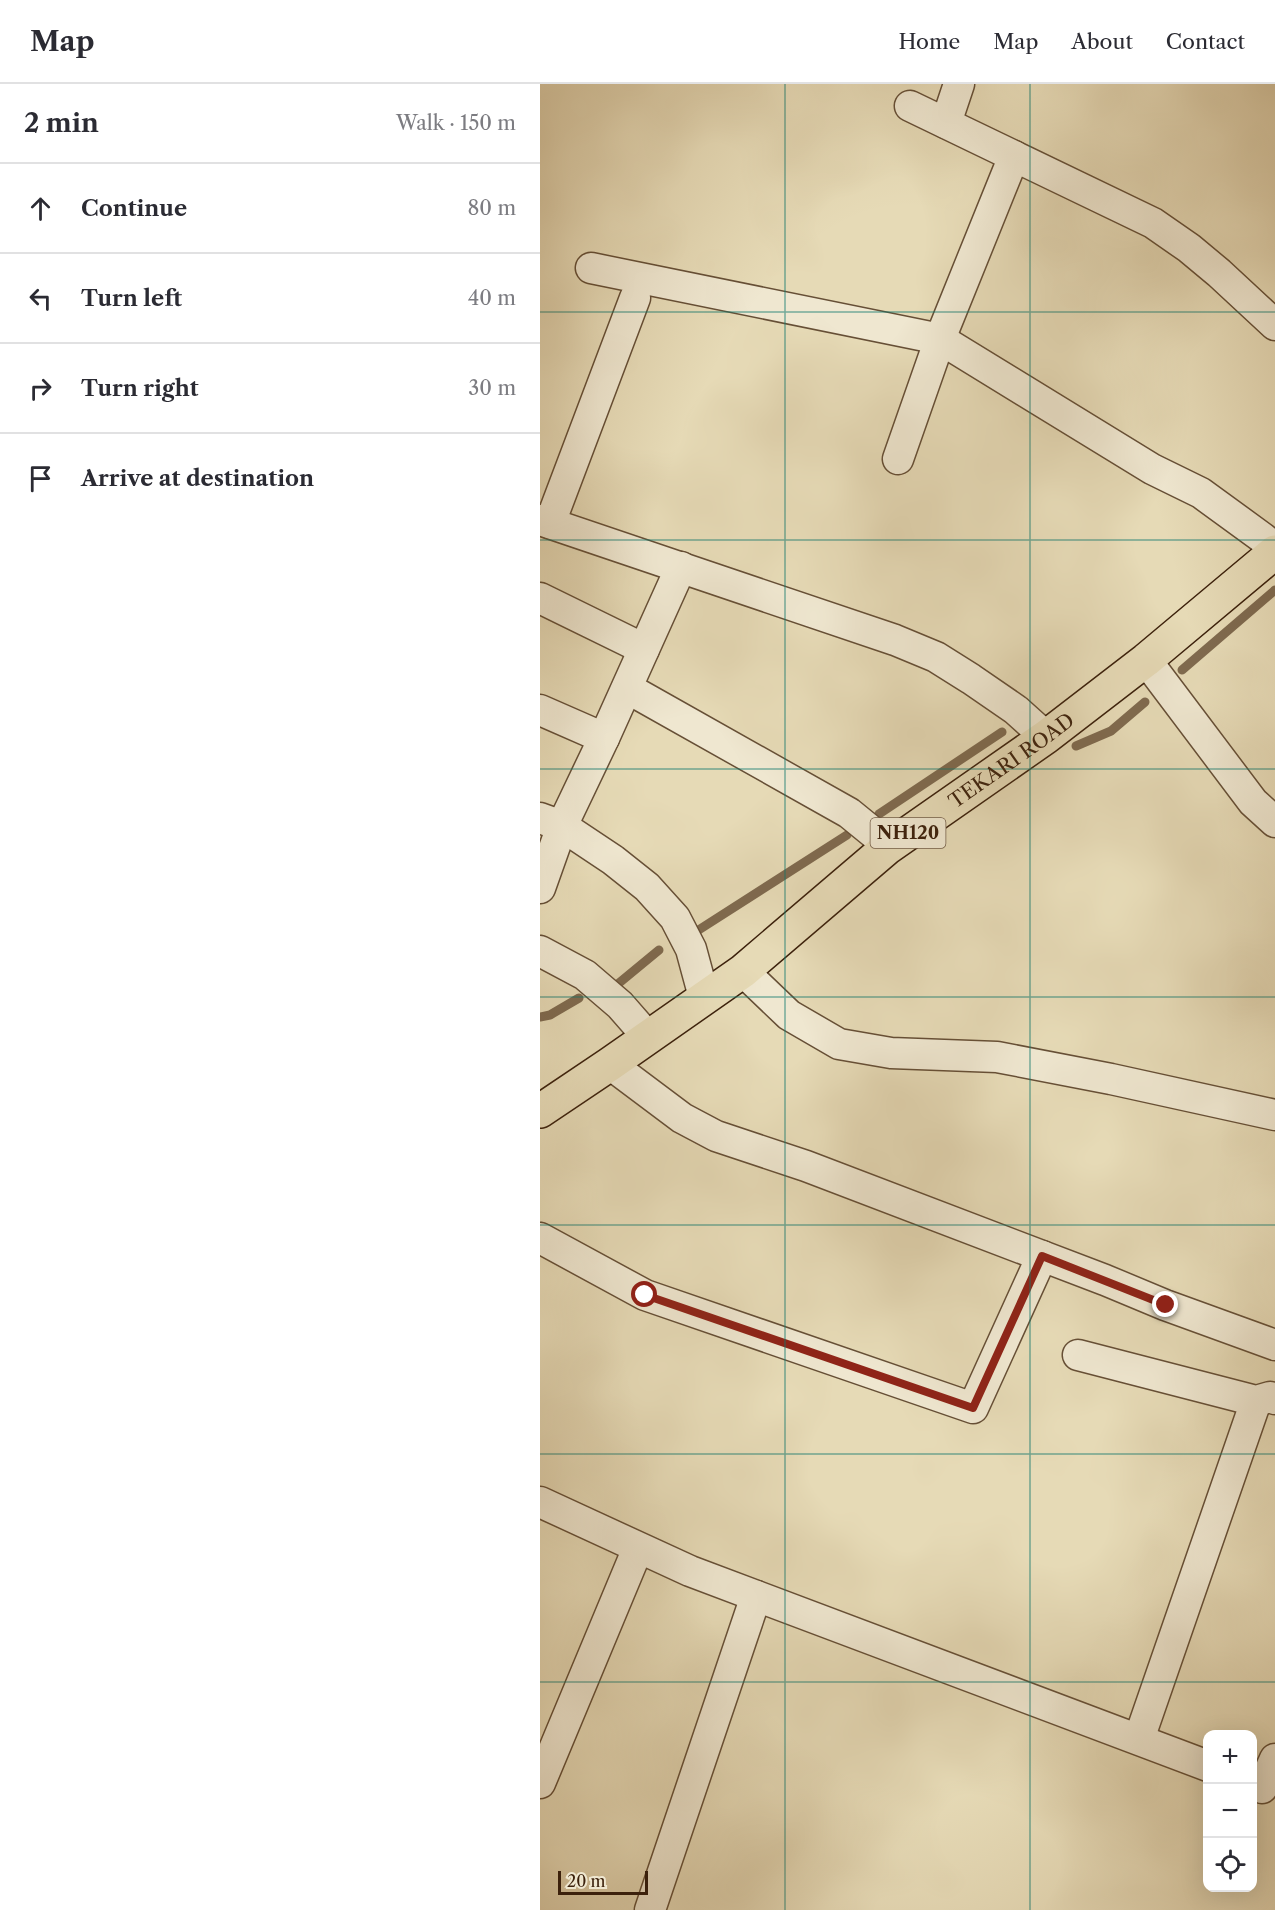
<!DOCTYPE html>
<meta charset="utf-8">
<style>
body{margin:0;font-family:"Libre Caslon Text",serif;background:#f2f2f3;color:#2b2b33}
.controls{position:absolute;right:18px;bottom:18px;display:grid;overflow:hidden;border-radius:12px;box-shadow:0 6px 24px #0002}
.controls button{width:54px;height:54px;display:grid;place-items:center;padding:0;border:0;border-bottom:2px solid #e1e1e2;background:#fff;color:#2b2b33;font:30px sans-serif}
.scale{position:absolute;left:18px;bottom:15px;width:90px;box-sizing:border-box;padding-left:6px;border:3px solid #3c210c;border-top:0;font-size:16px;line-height:21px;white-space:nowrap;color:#3c210c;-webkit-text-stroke:4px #efe7d0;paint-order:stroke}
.stop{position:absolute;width:18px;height:18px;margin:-14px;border:4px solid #8f2418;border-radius:50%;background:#fff}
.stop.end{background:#8f2418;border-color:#fff;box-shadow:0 2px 6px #0008}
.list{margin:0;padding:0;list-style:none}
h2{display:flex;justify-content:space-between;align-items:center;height:78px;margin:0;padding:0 24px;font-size:26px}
h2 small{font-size:20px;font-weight:400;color:#7c7c81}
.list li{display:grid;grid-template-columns:39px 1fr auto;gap:18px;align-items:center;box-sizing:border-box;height:90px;padding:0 24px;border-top:2px solid #e1e1e2}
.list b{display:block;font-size:22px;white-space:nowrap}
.list em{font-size:20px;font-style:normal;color:#7c7c81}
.icon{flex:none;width:33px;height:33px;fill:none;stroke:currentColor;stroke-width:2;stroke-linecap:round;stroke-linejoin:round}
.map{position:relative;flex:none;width:735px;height:1826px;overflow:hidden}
header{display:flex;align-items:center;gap:36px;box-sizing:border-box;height:84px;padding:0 30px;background:#fff;border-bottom:2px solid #e1e1e2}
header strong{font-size:28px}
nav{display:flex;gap:33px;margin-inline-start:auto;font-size:21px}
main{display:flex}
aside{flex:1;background:#fff}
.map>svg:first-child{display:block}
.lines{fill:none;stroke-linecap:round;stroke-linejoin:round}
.stream{stroke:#7f6a4f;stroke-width:9}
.minor-casing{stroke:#664f36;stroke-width:33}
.trunk-casing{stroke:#3c210c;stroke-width:36}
.minor{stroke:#efe7d0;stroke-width:30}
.trunk{stroke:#e6dab6;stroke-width:33}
.route{stroke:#8f2418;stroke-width:8}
.grid{fill:none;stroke:#0f766e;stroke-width:1.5;stroke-opacity:0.55}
.labels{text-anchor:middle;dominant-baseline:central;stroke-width:6;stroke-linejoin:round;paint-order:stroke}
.shield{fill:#efe7d0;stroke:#725c47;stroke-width:1.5}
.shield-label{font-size:18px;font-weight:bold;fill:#3c210c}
.street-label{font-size:20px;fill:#3c210c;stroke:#efe7d0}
</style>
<header>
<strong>Map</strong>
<nav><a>Home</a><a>Map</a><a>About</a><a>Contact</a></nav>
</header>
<main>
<aside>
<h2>2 min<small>Walk · 150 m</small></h2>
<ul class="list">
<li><svg class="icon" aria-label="ahead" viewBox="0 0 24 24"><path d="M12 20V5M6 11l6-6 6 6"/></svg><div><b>Continue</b></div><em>80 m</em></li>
<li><svg class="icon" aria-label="left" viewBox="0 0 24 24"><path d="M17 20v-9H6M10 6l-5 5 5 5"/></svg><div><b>Turn left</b></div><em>40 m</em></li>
<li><svg class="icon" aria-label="right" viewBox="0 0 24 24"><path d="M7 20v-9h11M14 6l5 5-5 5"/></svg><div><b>Turn right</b></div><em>30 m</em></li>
<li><svg class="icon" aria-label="arrive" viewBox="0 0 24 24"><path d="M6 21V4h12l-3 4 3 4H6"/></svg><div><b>Arrive at destination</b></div></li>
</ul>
</aside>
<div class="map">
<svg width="735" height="1826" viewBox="0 0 735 1826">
<rect width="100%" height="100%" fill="#e6dab6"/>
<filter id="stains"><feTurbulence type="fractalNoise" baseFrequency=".00333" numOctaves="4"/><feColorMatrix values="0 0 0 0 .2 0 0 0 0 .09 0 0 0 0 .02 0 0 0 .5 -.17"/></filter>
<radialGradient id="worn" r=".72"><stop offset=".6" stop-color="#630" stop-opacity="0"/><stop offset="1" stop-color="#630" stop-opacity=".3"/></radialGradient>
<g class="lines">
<!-- stream -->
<g class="stream">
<path d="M642,586l93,-80"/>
<path d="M536,662l35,-15 34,-29"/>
<path d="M339,730l123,-82"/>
<path d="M157,847l150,-96"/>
<path d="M79,899l40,-33"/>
<path d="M0,933l10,-2 29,-17"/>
</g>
<defs>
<g id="minor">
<path d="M370,22l243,117 36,25 30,25 56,52"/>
<path d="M406,39l13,-39"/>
<path d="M51,184l349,71 212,130 49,24 63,46 11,13"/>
<path d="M358,375l42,-120 74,-183"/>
<path d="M0,436l355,120 41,17 35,22 45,31 30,27"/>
<path d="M10,439l85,-225"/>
<path d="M0,514l104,51"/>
<path d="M606,576l107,142 22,20"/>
<path d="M87,604l222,125 27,22 11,13"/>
<path d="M0,626l64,28"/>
<path d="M0,734l22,8 51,34 34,27 28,31 16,31 13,48"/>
<path d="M0,804l22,-62 42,-88 77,-171"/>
<path d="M0,867l45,24 35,30 28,32"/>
<path d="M203,887l46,44 50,29 52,9 106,4 114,22 164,36"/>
<path d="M70,980l72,54 34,18 90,30 299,114 60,25 110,40"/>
<path d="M0,1154l105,57 328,113 69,-152"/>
<path d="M538,1271l178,46 14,-4 5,2"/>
<path d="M0,1418l150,69 518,195"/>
<path d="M599,1655l117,-338"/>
<path d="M0,1699l98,-235"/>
<path d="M722,1704l13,-29"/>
<path d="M110,1826l106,-314"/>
</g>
<g id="trunk">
<path id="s1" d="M0,1027l70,-47 133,-93 144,-123 159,-111 100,-77 129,-108"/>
</g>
</defs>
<!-- minor casing -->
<use href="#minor" class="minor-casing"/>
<!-- trunk casing -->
<use href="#trunk" class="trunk-casing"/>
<!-- minor -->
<use href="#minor" class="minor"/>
<!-- trunk -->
<use href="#trunk" class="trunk"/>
</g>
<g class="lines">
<!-- route -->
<path class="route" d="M105,1211l328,113 69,-152 124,49"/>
</g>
<!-- grid -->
<path class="grid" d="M245,0v1826M490,0v1826M0,228h735M0,456h735M0,685h735M0,913h735M0,1141h735M0,1370h735M0,1598h735"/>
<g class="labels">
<!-- shield labels -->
<rect class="shield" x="330.5" y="734" width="75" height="30" rx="4.5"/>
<g class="shield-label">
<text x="368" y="749">NH120</text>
</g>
<!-- street labels -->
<g class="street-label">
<text stroke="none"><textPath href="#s1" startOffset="588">TEKARI ROAD</textPath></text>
</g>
</g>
<rect width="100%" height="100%" filter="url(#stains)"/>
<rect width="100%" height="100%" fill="url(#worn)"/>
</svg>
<div class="controls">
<button>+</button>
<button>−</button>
<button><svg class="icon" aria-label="locate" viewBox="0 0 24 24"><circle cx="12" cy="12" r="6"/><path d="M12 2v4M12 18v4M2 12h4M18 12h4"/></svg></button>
</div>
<div class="scale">20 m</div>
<div class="stop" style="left:105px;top:1211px"></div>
<div class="stop end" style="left:626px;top:1221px"></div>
</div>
</main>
